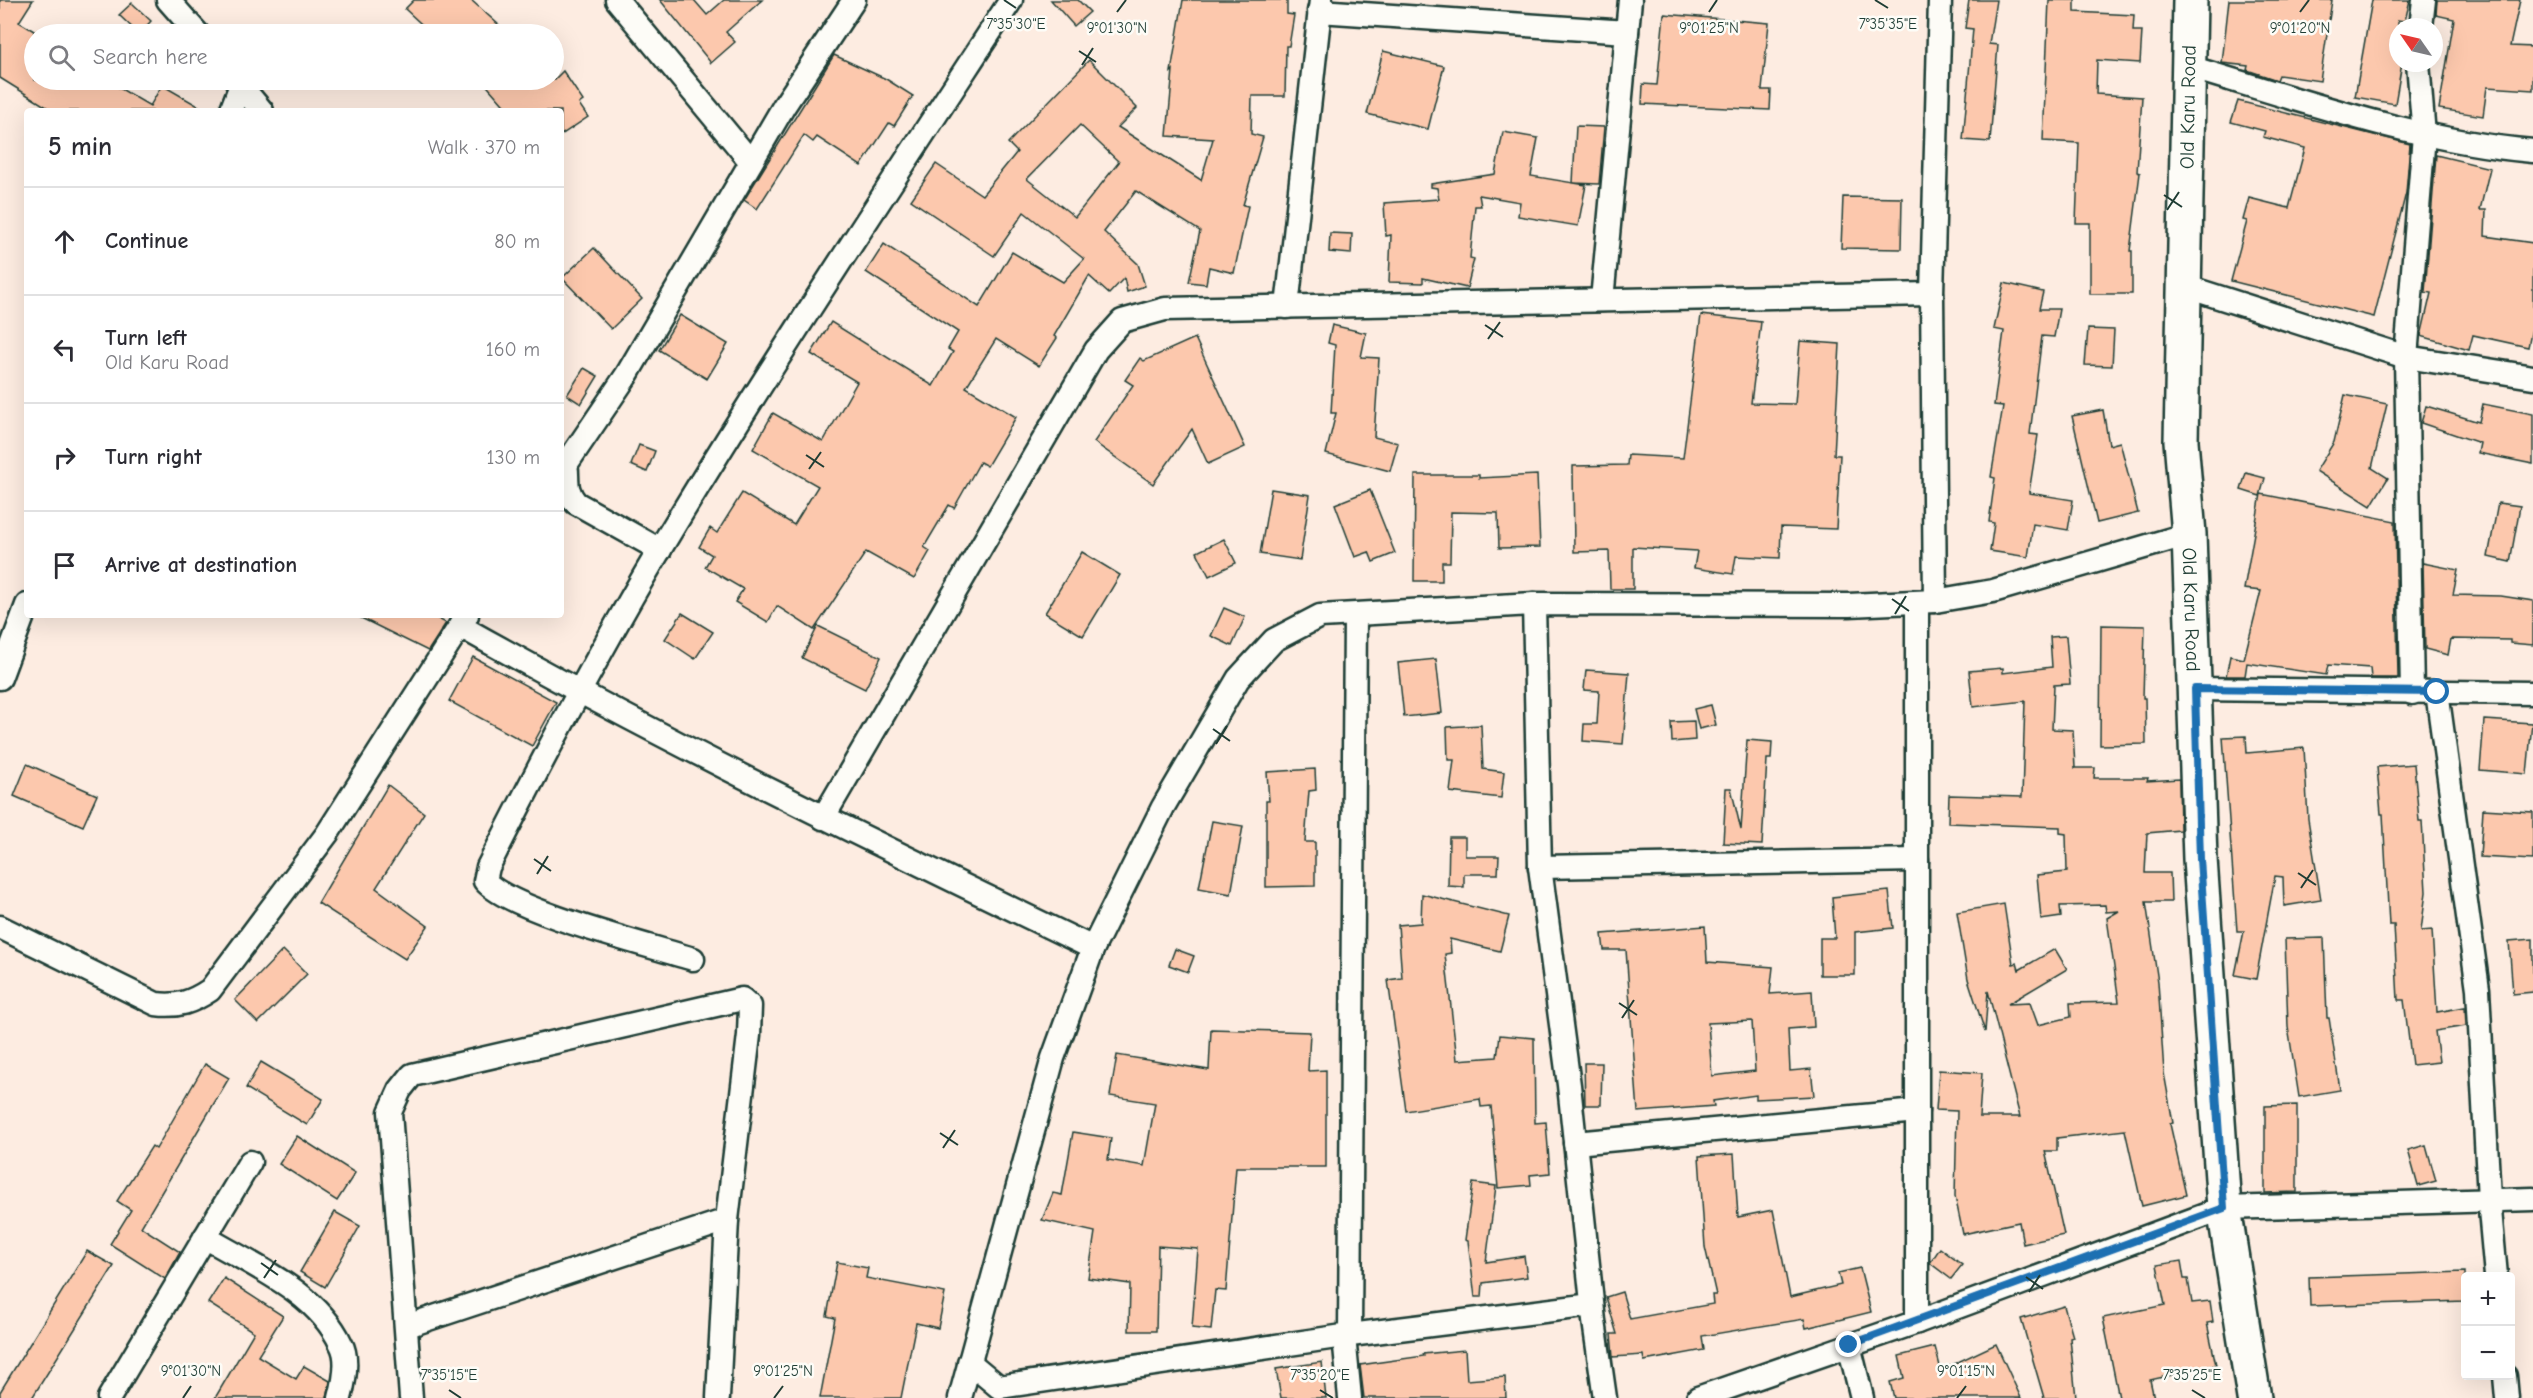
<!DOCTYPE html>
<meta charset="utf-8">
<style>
body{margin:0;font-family:"Comic Neue",sans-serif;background:#f2f2f3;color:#2b2b33}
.controls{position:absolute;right:18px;bottom:18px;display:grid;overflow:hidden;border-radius:6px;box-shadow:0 6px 24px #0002}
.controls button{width:54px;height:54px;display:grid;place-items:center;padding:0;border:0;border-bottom:2px solid #e1e1e2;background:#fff;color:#2b2b33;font:30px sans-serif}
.compass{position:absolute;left:2389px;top:18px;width:54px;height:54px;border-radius:50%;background:#fff;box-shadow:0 6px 24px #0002;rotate:304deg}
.stop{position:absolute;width:18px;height:18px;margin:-14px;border:4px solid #1f6fb2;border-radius:50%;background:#fff}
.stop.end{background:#1f6fb2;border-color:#fff;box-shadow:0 2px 6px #0008}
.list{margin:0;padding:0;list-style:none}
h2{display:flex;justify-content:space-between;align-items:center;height:78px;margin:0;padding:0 24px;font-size:26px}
h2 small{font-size:20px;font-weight:400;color:#7c7c81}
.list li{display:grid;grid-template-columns:39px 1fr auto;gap:18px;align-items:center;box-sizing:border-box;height:108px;padding:0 24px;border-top:2px solid #e1e1e2}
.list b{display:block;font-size:22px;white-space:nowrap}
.list p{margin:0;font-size:20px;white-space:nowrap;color:#7c7c81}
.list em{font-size:20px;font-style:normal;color:#7c7c81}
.icon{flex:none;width:33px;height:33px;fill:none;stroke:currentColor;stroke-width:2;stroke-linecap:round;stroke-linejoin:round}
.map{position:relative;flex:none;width:2533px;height:1398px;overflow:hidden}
.search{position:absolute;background:#fff;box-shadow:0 6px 24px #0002;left:24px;top:24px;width:540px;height:66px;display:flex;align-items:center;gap:15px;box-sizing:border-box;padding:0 21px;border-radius:33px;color:#7c7c81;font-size:22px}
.panel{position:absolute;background:#fff;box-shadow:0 6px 24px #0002;left:24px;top:108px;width:540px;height:510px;border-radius:6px}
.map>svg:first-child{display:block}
.building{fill:#fcc8ad;stroke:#1f3d34;stroke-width:1.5;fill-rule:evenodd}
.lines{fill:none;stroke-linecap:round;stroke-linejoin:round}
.minor-casing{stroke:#1f3d34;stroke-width:27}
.primary-casing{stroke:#1f3d34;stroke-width:38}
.minor{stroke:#fdfcf7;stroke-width:22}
.primary{stroke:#fdfcf7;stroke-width:33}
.route{stroke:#1f6fb2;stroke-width:8}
.ticks{fill:none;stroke:#1f3d34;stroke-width:2}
.labels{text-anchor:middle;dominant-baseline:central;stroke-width:5;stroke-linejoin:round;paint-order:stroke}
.street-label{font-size:20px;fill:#1f3d34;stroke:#fdfcf7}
.ticks-label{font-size:15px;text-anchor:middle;fill:#1f3d34;stroke:#fdfcf7;stroke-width:5;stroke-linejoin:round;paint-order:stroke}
</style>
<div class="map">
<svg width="2533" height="1398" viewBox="0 0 2533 1398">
<rect width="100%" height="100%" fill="#fdece1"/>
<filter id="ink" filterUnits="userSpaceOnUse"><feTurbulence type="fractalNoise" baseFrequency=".0167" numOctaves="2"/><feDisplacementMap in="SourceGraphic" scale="12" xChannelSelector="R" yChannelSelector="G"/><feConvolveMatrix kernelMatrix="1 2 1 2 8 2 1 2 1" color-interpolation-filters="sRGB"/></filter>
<g filter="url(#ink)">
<!-- building -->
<g class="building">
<path d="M0,0h33l-14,22 15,9v49h72l44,26 12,-21 45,26h-154l-53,-33z"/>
<path d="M414,0h57l38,34h-77l-27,-25z"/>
<path d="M660,0h34l13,15 17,-15h38l-36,32 9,10 -24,21z"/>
<path d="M1051,0h27l12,12 -16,14z"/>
<path d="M1183,0h104v14l7,1 -5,31h-3l-1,50h-33l-1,38 12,3 -20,68 5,1 -14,67 -25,-6 -3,17 -17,-2 11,-51 -64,-40 -32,41 34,32 7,22 -18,6 -3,-14 -15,16 -20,-18 -35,60 3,2 -18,28 -43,-27 -30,48 50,30 -29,49 -7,-4 -26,46 -5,-3 -25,42 6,4 -16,28 -48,-27 -52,78 -37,-24 -9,16 -33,-20 8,-13 -38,-22 7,-12 -13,-8 11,-19 7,5 25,-40 52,32 24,-39 -65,-37 20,-36 50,29 34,-60 -46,-28 20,-32 102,64 20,-34 -5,-3 10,-17 -92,-60 18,-28 95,63 33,-55 51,30 21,-23 -60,-47 -30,44 -83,-56 25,-36 46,31 35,-43 -9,-9 81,-83 48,48 -19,19 83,53 12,-41 -46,-3 6,-66 -2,2zM1080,125l39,37 -44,55 -48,-38z"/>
<path d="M1969,0h27l-7,44 9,1 -8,97 -27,-2 10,-111 -8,-1z"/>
<path d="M2049,0h26v12l59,3 -1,16h9l-2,32 -43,-3 -1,34 46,3 -5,75 3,1 -10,78h2v43h-42v-71h-14l3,-80 -36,-2z"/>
<path d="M2229,0h103l-12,81 -41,-6 -2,5 -30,-10 1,-4 -26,-3z"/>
<path d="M2372,0h38l-5,21 -7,-1v43h4l-7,41 -40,-7z"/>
<path d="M2437,0h83l-10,46 23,1v43l-46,-3 -4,29 -44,-7 15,-90 -18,-4z"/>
<path d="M132,3l19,18 -12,13 -20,-19z"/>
<path d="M1664,14l105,9 -7,67h9l-1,20 -128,-6 1,-20 14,1z"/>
<path d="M1383,51l61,15 -16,63 -61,-15z"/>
<path d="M834,55l52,24 27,17 -19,30 -5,-3 -28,43 -44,-29 -4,5 -9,-7 -47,74 -13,-9z"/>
<path d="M563,71l20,30 -4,3 9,13 -27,18v-24h-52l-27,-31h72z"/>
<path d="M2238,101l172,43 -4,49 -32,124 -143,-36 16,-60 -4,-1 6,-22 40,10 16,-60 -42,-11 2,-6 -34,-9z"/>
<path d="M1576,126l28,1 -5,57 -26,-1z"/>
<path d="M1503,132l35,6 -7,38 55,9 -8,41 -60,-10 2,-14 -41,-7 2,11h-6l-5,52 4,1 -7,29 -44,-10v5l-34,-1 2,-47 -5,1 -2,-33 55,-4 -2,-11 -6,-1v-3l64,-10z"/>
<path d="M2436,155l54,13 -10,42h6l-1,26 48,7v81l-5,23 -55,-12 -4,15 -48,-14 10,-43 -6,-1z"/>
<path d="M1843,197l59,1 -1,51 -60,-1z"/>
<path d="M1330,233l22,1 -1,20 -22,-2z"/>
<path d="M594,248l48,51 -31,30 -49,-51z"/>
<path d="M2004,283l39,9 -4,17h20l-5,28 -12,-1 -12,98 8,1 -9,58 44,7 -5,30 -35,-6 -5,33 -38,-6 4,-28 -5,-1 6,-44 -4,-1 12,-71 -9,-1 10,-74 -10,-2z"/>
<path d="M680,315l48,29 -21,35 -48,-29z"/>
<path d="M1701,315l60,7 -10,81 44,1 5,-63 40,3 -6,111h6l-4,74 -55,-2 -1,31 -44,-2 -3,18 -39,-6 3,-17 -64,-4v42h-23l-1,-38 -35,1 -1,-86 54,-1 1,-10 55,3z"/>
<path d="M1332,325l34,8 -5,24 18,1 -5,79 24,6 -8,28 -64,-17 10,-41h-5l4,-68 -7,-2z"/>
<path d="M2088,329l26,1 -2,36 -27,-1z"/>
<path d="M1195,338l50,109 -37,17 -16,-35 -39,55 -59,-42 39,-57 -8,-5 15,-22 4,3z"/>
<path d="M584,368l14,8 -17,28 -14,-9z"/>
<path d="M2345,395l42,9 -15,64 16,10 -17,28 -55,-35 18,-29z"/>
<path d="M2483,404l50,10v50l-55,-11 2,-10 -59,-20 5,-17 53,16z"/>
<path d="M2103,410l6,35 11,-3 18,71 -41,10 -25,-107z"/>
<path d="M639,445l16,6 -8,21 -16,-7z"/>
<path d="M2246,473l19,5 -5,18 -19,-6z"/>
<path d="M1415,475h64v3l58,-3 3,72 -41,1 -1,-35 -47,-1 -1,50h-8v19h-28z"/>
<path d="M1271,489l39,6 -10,65 -40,-6z"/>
<path d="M1370,490l25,63 -22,9 -4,-10 -14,5 -20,-53z"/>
<path d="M2261,494l134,27 3,157h-27l-1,-10 -42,-3 -2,10 -79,-12 -2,13h-19l4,-20 14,3 17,-68 -17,-2z"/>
<path d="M2498,503l22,3 -10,56 -22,-5z"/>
<path d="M1224,539l12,24 -27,13 -12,-24z"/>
<path d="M1082,552l38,23 -37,61 -38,-23z"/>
<path d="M2423,563l35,7 -5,25 48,1 32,5v44l-23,-2v-3l-59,-1 -3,16 -23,-6z"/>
<path d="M1224,608l21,9 -13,29 -21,-10z"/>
<path d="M682,613l31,19 -18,27 -30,-20z"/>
<path d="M355,615h76l15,8 -18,28z"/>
<path d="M2101,625l44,1 -2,72h2l1,46 -46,1z"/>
<path d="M818,626l63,31 -16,32 -63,-31z"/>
<path d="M2066,636l4,48 -16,1 -2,44 21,1 2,38h20l-1,10h54l-1,3 32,-2 1,51 -33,3 -2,40h25l1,29h-25l12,80 6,91 9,50 -3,1 16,71 -44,11 -17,-76 -68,8v13h-12l19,84 -41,9 -4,-22 -56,12 -8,-38 2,-85 -21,-1 3,-40 43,3 -3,44h41l-32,-126 -3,41 -17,-53 -11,-67 47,-8 9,60 4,-1 2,7 36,-21 12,20 -59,35 22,-1 8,22 33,-8 -1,-14 49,-1 -12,-84 12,-7 -13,1 -1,-7 -45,1 1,11 -20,3 -4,-45 30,-3 -1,-38 -6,-1v-6l-112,-4 1,-28 73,2 3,-96 -52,6 -4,-36 34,-3v5l49,-6 -2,-30z"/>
<path d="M473,657l83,45 -24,44 -83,-45z"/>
<path d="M1436,659l6,54 -38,4 -6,-54z"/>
<path d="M1586,670l43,3 -6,71 -40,-3 1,-17h13l2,-33 -15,-1z"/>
<path d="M1711,705l5,20 -17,4 -5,-20z"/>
<path d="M2484,720l48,3 -5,51 -47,-4z"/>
<path d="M1694,721l1,19 -23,2 -1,-20z"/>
<path d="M1481,725l2,44 21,3 -3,26 -51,-6 4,-32h-6l-1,-33z"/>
<path d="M2246,736l1,17 57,-5 4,71 13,81 -37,6 -1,-29 -8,-1 -19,103 -21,-4 9,-44h-7l-14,-194z"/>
<path d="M1747,740l25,2 -1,17h-4l-5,86 -39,-2 3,-55h5l10,42z"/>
<path d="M27,764l70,31 -14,31 -69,-30z"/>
<path d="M2414,764l5,57h3l4,71 -5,39 11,-1 5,82 28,-5 1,19 -31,5 4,31 -27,3 -8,-65h-6l-4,-75h-5l-6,-111h-2l-4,-47z"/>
<path d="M1315,769l1,21 -7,1 -4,51h10v44l-49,1v-86h3l-2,-29z"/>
<path d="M388,785l36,28 -48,75 52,38 -23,33 -87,-56z"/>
<path d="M2483,809l50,3v48l-53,-3z"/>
<path d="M1212,821l31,5 -12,68 -32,-6z"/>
<path d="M1449,837h16v19h34l-1,18h-34v13l-16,-1z"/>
<path d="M1889,891l4,37 -38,4v43h-35v-37h15l-3,-41z"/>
<path d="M1422,894l87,22 -9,35 -50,-12 1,14 -6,1 12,106 40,-3 3,-22 34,3 1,85 11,-1 4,51 -20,2 1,10 -33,3 -7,-82 -10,1 -1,-8 -74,12 -18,-131 14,-2 -4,-53 23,-2z"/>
<path d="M1705,926l2,36 66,5 -3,27 42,-3 2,36 -26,2 2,42 21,-2 3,27 -58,3v-4l-43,6 1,5 -76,6 -12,-162h-22l-2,-16zM1752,1021l3,50 -43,5 -4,-53z"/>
<path d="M2324,938l3,80h2l11,72 -41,7 -11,-70 -3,-88z"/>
<path d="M2533,939v53l-20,2 -4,-53z"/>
<path d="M1175,949l19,7 -6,16 -19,-7z"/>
<path d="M283,950l24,24 -49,49 -23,-23z"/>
<path d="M1211,1029l99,3 -2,39 18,-1v97h-90l-10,124 -11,-1 -4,40 -19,-2 6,-79 -40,-3 -2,85h-27l1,-47 -42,-6 7,-46 -53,-12 11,-27 9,2 11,-63 38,6 -3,22 36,6 11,-63 -45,-7 7,-41 92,15z"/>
<path d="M261,1062l62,37 -16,26 -61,-37z"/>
<path d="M1584,1063h18l-1,42h-16z"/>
<path d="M205,1064l24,14 -88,149 39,25 -15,27 -55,-35 21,-34 -14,-9 35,-55 4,3z"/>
<path d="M2297,1105v87l-32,1v-87z"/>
<path d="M297,1136l58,37 -18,28 -58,-37z"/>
<path d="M2426,1145l10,36 -18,5 -10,-36z"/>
<path d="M1734,1154l4,63 35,-7 17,87 51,-12 -3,-12 22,-5 11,44 -65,16 -2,-9 -102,17 2,14 -60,11 -1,-6 -30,2 -2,-23h6l-11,-37 16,-5 8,27 83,-15 -1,-9h4l-11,-48 -6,-91z"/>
<path d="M1473,1183l23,3 -10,76 38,-6 3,21 -44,6 -1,14h-7l-7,-56 -3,-1z"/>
<path d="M335,1212l25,14 -35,61 -25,-15z"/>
<path d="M1940,1248l22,17 -11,14 -21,-16z"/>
<path d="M87,1251l27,15 -82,132h-32v-6z"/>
<path d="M2181,1261l3,18h4l4,24 18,-2 3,21 -6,1 9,42 -66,15 4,18h-35l-16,-80 62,-13 -8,-40z"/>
<path d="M837,1262l31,6 -2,10 79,15 -7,35 -22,-5 -15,75h-81l15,-80 -8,-2z"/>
<path d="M2465,1272v29l-155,5 -1,-29z"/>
<path d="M224,1278l59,38 -25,40 38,23 8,-13 26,15 -3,17h-112l39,-66 -46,-29z"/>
<path d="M2064,1306l9,31 -3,1 6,60h-32l-23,-79z"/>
<path d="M1996,1344l25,54h-127l-4,-16 14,-4 -5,-22 36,-9 6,23z"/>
<path d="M1465,1350l2,30 38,-3 1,21h-142l-4,-33 64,-9 -1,-2z"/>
<path d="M1322,1362l4,36h-45l-5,-29z"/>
</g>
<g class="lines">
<defs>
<g id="minor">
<path d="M168,0l30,34"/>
<path d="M617,0l134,162"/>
<path d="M1319,11l308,21"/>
<path d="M2421,27l3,-27"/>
<path d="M2189,67c113,33 226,74 344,84"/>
<path d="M236,80l26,31"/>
<path d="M231,111l10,-26"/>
<path d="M2184,286l222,71 127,20"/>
<path d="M1602,300l28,-300"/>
<path d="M1287,307l34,-307"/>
<path d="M562,458c11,14 -2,26 14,45l84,47"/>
<path d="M561,472l65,-96 158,-270 70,-106"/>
<path d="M1935,601l-3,-307 8,-294"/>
<path d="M1917,602v720"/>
<path d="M1534,604l6,263 29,218 25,236 11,77"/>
<path d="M460,626c206,116 419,219 633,322"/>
<path d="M0,678l27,-73"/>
<path d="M2195,689l338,4"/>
<path d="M2437,692l41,297 11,210 7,77"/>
<path d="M2412,693l-6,-336 18,-222 -6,-72"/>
<path d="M823,818l273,-468 26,-29 43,-12 767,-15"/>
<path d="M1540,867l377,-7"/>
<path d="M0,927l156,77c22,3 36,-2 54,-14l117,-156 140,-219"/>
<path d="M693,959c-45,-14 -182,-48 -208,-78l3,-14c54,-107 110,-214 172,-318 112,-186 232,-367 351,-549"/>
<path d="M1575,1143l342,-32"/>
<path d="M205,1237c48,29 111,54 136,107 8,14 3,39 -1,54"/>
<path d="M407,1326l320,-106"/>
<path d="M1350,1335l5,-720"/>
<path d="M1344,1336l6,62"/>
<path d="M1849,1345l13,53"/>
<path d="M969,1362l30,25 351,-52 242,-30"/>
<path d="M2505,1376l2,22"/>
<path d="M109,1398l141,-236"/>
<path d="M411,1398l-21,-286 10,-22 12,-15 330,-76 8,7 -1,29 -22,185 -9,178"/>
<path d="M960,1398l93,-340 40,-110 70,-141 75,-128 36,-39 46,-24 214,-12 315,1 86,-4 58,-10 196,-57"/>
<path d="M1698,1398l219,-76 307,-114 309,-9"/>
</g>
<g id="primary">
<path id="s1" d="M2190,0l-9,441 8,93 11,325 24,349 30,190"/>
</g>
</defs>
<!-- minor casing -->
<use href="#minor" class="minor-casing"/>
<!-- primary casing -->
<use href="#primary" class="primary-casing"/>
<!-- minor -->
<use href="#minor" class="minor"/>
<!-- primary -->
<use href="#primary" class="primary"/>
</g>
</g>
<g class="lines" filter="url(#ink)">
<!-- route -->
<path class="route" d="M1849,1345l375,-137 -24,-349 -5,-170 242,3"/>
</g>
<!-- ticks -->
<path class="ticks" d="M1004,0l12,8M1875,0l13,8M1117,12l9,-12M1709,12l8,-12M2300,12l9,-12M1079,51l17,11M1082,65l11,-17M2164,195l18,12M2167,210l12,-18M1485,325l18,12M1488,339l12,-17M806,455l18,12M809,469l12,-17M1892,599l17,12M1895,614l11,-18M1213,729l17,12M1216,744l11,-18M534,859l17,12M2298,873l18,12M537,874l11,-18M2301,888l12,-18M1619,1003l18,12M1622,1018l12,-18M940,1133l18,12M943,1148l12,-18M261,1263l17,12M2026,1277l17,12M264,1278l12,-18M2029,1292l11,-17M449,1390l12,8M1320,1390l13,8M2192,1390l13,8M183,1398l8,-12M774,1398l9,-12M1957,1398l9,-12"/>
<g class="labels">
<!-- street labels -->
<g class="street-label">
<text transform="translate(2188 107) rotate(-89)">Old Karu Road</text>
<text stroke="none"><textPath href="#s1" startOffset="610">Old Karu Road</textPath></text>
</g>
</g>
<g class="ticks-label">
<text x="1016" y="29">7°35'30"E</text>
<text x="1888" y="29">7°35'35"E</text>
<text x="1117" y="33">9°01'30"N</text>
<text x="1709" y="33">9°01'25"N</text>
<text x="2300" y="33">9°01'20"N</text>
<text x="191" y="1376">9°01'30"N</text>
<text x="783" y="1376">9°01'25"N</text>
<text x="1966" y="1376">9°01'15"N</text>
<text x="449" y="1380">7°35'15"E</text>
<text x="1320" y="1380">7°35'20"E</text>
<text x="2192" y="1380">7°35'25"E</text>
</g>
</svg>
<div class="controls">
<button>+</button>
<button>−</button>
</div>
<svg class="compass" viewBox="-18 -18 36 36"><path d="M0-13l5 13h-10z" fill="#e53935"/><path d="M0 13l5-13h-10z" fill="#7c7c81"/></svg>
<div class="stop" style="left:2437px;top:692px"></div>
<div class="stop end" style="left:1849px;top:1345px"></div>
<div class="search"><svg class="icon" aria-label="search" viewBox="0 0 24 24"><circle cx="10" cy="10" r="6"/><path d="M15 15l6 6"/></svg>Search here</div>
<section class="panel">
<h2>5 min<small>Walk · 370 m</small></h2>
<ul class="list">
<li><svg class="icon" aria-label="ahead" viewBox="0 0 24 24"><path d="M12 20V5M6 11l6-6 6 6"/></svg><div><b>Continue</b></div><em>80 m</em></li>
<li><svg class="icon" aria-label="left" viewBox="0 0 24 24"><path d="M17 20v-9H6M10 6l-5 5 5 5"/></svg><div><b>Turn left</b><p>Old Karu Road</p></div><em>160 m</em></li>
<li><svg class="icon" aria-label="right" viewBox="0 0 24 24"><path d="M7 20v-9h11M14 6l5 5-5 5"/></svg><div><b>Turn right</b></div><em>130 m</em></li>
<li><svg class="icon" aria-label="arrive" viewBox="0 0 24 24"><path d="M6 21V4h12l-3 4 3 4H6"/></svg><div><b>Arrive at destination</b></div></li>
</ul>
</section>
</div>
